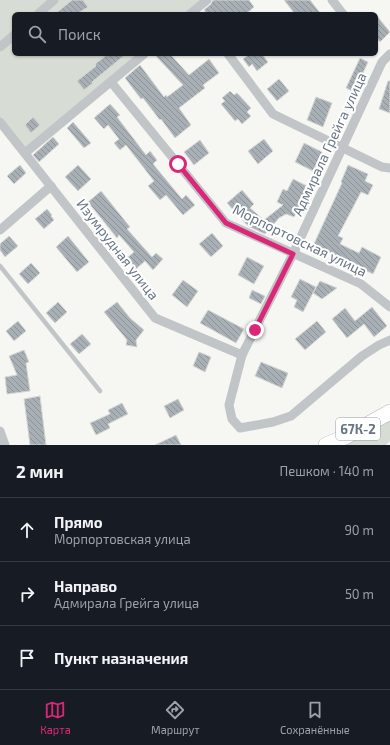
<!DOCTYPE html>
<html lang="ru">
<meta charset="utf-8">
<style>
body{margin:0;font-family:"Exo 2",sans-serif;background:#242831;color:#f1f3f6}
.stop{position:absolute;width:12px;height:12px;margin:-9px;border:3px solid #db2777;border-radius:50%;background:#fff}
.stop.end{background:#db2777;border-color:#fff;box-shadow:0 1px 4px #0008}
.list{margin:0;padding:0;list-style:none}
h2{display:flex;justify-content:space-between;align-items:center;height:52px;margin:0;padding:0 16px;font-size:17px}
h2 small{font-size:13px;font-weight:400;color:#9ea1a6}
.list li{display:grid;grid-template-columns:26px 1fr auto;gap:12px;align-items:center;box-sizing:border-box;height:64px;padding:0 16px;border-top:1px solid #363941}
.list b{display:block;font-size:15px;white-space:nowrap}
.list p{margin:0;font-size:13px;white-space:nowrap;color:#9ea1a6}
.list em{font-size:13px;font-style:normal;color:#9ea1a6}
.icon{flex:none;width:22px;height:22px;fill:none;stroke:currentColor;stroke-width:2;stroke-linecap:round;stroke-linejoin:round}
.map{position:relative;flex:none;width:390px;height:445px;overflow:hidden}
.search{position:absolute;background:#171b24;box-shadow:0 1px 3px #0004;left:12px;right:12px;top:12px;height:44px;display:flex;align-items:center;gap:10px;box-sizing:border-box;padding:0 14px;border-radius:6px;color:#9ea1a6;font-size:15px}
.sheet{height:244px;background:#171b24}
nav{display:flex;justify-content:space-around;align-items:center;box-sizing:border-box;height:56px;border-top:1px solid #363941;background:#171b24;font-size:11px;color:#9ea1a6}
nav a{display:grid;justify-items:center;gap:2px}
nav .on{color:#db2777}
.map>svg:first-child{display:block}
.green{fill:#d7ddd4}
.building{fill:url(#building-back-hatch);stroke:#d7d7d5}
.lines{fill:none;stroke-linecap:round;stroke-linejoin:round}
.primary-casing{stroke:#b5b8bc;stroke-width:16}
.lane{stroke:#c1c5c8;stroke-width:4.5}
.street{stroke:#c1c5c8;stroke-width:9}
.primary{stroke:#fff;stroke-width:15}
.route{stroke:#db2777;stroke-width:5}
.labels{text-anchor:middle;dominant-baseline:central;stroke-width:4;stroke-linejoin:round;paint-order:stroke}
.shield{fill:#fff;stroke:#959ea8;stroke-width:1}
.shield-label{font-size:13px;font-weight:bold;fill:#677582}
.street-label{font-size:14px;fill:#677582;stroke:#fff}
</style>
<div class="map">
<svg width="390" height="445" viewBox="0 0 390 445">
<defs>
<pattern id="building-back-hatch" width="6" height="6" patternUnits="userSpaceOnUse"><rect width="6" height="6" fill="#a9b0b5"/><path d="M-1 5l2 2M0 0l6 6M5-1l2 2" fill="none" stroke="#8d9499"/></pattern>
</defs>
<rect width="100%" height="100%" fill="#f6f6f3"/>
<!-- green -->
<g class="green">
<path d="M0,0h211l-16,14h-181v40h134l-125,103 -23,-29z"/>
<path d="M390,420v21l-4,4h-43z"/>
</g>
<!-- building -->
<g class="building">
<path d="M72,0h11l5,7 -11,7h-22z"/>
<path d="M213,0h36l5,7 -8,7h-39l-3,-4 7,-6z"/>
<path d="M284,0h26l11,14h-26z"/>
<path d="M376,15l14,17 -10,10 -4,-5z"/>
<path d="M108,54h18l-34,28 1,1 -9,7 -7,-9 19,-15 -1,-2z"/>
<path d="M154,54h16l19,21 20,-16 10,14 -16,12 2,3 -26,20 12,17 -16,13 -14,-19 -1,1 -17,-22 -2,1 -16,-21 15,-13 24,32 2,-2 1,2 16,-12z"/>
<path d="M250,54h12l6,8 -11,9 -5,-7 -3,3 -6,-8z"/>
<path d="M360,58l8,4 -14,30 -8,-4z"/>
<path d="M279,79l10,12 -12,10 -10,-12z"/>
<path d="M388,81h2v32l-11,-4z"/>
<path d="M230,91l4,4 3,-2 14,15 -4,4 4,4 -9,8 -4,-5 -3,2 -14,-17 4,-3 -3,-3z"/>
<path d="M316,97l16,6 -9,24 -16,-7z"/>
<path d="M110,104l10,11 -3,2 29,38 4,-4 7,9 -4,4 29,35 4,-4 9,10 -12,10 -17,-20 -6,5 -12,-14 6,-5 -28,-36 -6,5 -6,-7 5,-4 -11,-14 -4,4 -10,-11z"/>
<path d="M33,117l7,8 -9,8 -6,-8z"/>
<path d="M73,122l18,21 -7,5 -17,-20z"/>
<path d="M53,137l6,7 -20,18 -6,-7z"/>
<path d="M264,139l9,12 -15,13 -10,-13z"/>
<path d="M200,140l9,13 -15,12 -10,-13z"/>
<path d="M304,143l18,9 -9,19 -18,-9z"/>
<path d="M20,165l6,8 -12,11 -7,-8z"/>
<path d="M78,165l13,14 -13,12 -13,-14z"/>
<path d="M348,165l20,9 -3,7 8,4 -5,10 -7,-3 -23,44 5,2 -3,6 19,9 3,-6 19,10 -8,17 -19,-9v-2l-41,-17 29,-63 -1,-1z"/>
<path d="M293,179l18,9 -7,17 -4,7h-3l-3,5 -8,-3 -7,4 -14,16 -17,-8 -21,-23 15,-13 12,14 -4,4 14,12 19,-15 -6,-3 6,-13 4,2z"/>
<path d="M101,191l29,36 -3,2 25,28 4,-4 7,6 -10,11 -8,-9 -9,8 -9,-11 7,-6 -15,-17 -2,3 -29,-36z"/>
<path d="M47,209l5,6 -1,1 3,4 -10,9 -9,-10z"/>
<path d="M212,233l11,13 -12,11 -12,-13z"/>
<path d="M9,236l9,10 -13,11 -5,-7v-6z"/>
<path d="M68,236l21,26 -12,10 -21,-25z"/>
<path d="M247,257l17,9 -10,18 -16,-9z"/>
<path d="M31,263l9,10 -12,11 -9,-10z"/>
<path d="M300,279l16,8 -13,25 -9,-5 3,-7 -6,-3z"/>
<path d="M183,280l15,11 -11,16 -15,-12z"/>
<path d="M320,281l17,7 -15,11 -9,-6z"/>
<path d="M252,290l13,6 -4,8 -12,-6z"/>
<path d="M58,302l9,10 -12,11 -9,-10z"/>
<path d="M117,302l13,16 14,12 -8,10 1,7 -11,-2 1,-5 -23,-28z"/>
<path d="M372,307l15,19 -13,11 -10,-13 -17,14 -15,-19 13,-11 10,13z"/>
<path d="M208,310l36,19 -8,14 -36,-20z"/>
<path d="M18,321l8,10 -12,10 -8,-10z"/>
<path d="M317,321l9,11 -21,18 -10,-11z"/>
<path d="M82,334l9,10 -12,10 -9,-10z"/>
<path d="M24,350l5,12 -3,1 4,28 -23,3 -2,-17 12,-2 -8,-19z"/>
<path d="M199,352l12,5 -6,15 -12,-6z"/>
<path d="M261,362l27,11 -6,15 -27,-12z"/>
<path d="M40,396l6,49h-16l-6,-46z"/>
<path d="M178,399l6,11 -14,8 -6,-12z"/>
<path d="M122,403l6,11 -20,10 2,4 -14,7 -6,-12 20,-9 -2,-4z"/>
<path d="M176,435l5,10h-26z"/>
</g>
<g class="lines">
<defs>
<path id="primary" d="M326,445l19,-8 45,-25"/>
</defs>
<!-- primary casing -->
<use href="#primary" class="primary-casing"/>
<!-- lane -->
<path class="lane" d="M0,266l100,125"/>
<!-- street -->
<g class="street">
<path d="M332,0l11,14"/>
<path d="M38,14l16,-14"/>
<path d="M190,14l17,-14"/>
<path d="M0,47l14,-12"/>
<path d="M228,54l45,60 109,53 8,1"/>
<path d="M390,54l-8,8 -89,192 -51,101 -13,50 3,14 8,9 33,-6 18,-6 71,-60 17,-11 11,-5"/>
<path d="M111,82l115,141 135,61 29,23"/>
<path d="M0,122l155,196 87,37"/>
<path d="M25,153l119,-99"/>
<path d="M0,230l51,-44"/>
<path d="M0,431l5,14"/>
</g>
<!-- primary -->
<use href="#primary" class="primary"/>
</g>
<g class="lines">
<!-- route -->
<path class="route" d="M178,164l48,59 67,31 -38,76"/>
</g>
<g class="labels">
<!-- shield labels -->
<rect class="shield" x="336" y="418" width="44" height="22" rx="3"/>
<g class="shield-label">
<text x="358" y="429">67К-2</text>
</g>
<!-- street labels -->
<g class="street-label">
<text transform="translate(329 144) rotate(-65)">Адмирала Грейга улица</text>
<text transform="translate(300 240) rotate(26)">Морпортовская улица</text>
<text transform="translate(118 249) rotate(52)">Изумрудная улица</text>
</g>
</g>
</svg>
<div class="stop" style="left:178px;top:164px"></div>
<div class="stop end" style="left:255px;top:330px"></div>
<div class="search"><svg class="icon" aria-label="search" viewBox="0 0 24 24"><circle cx="10" cy="10" r="6"/><path d="M15 15l6 6"/></svg>Поиск</div>
</div>
<section class="sheet">
<h2>2 мин<small>Пешком · 140 m</small></h2>
<ul class="list">
<li><svg class="icon" aria-label="ahead" viewBox="0 0 24 24"><path d="M12 20V5M6 11l6-6 6 6"/></svg><div><b>Прямо</b><p>Морпортовская улица</p></div><em>90 m</em></li>
<li><svg class="icon" aria-label="right" viewBox="0 0 24 24"><path d="M7 20v-9h11M14 6l5 5-5 5"/></svg><div><b>Направо</b><p>Адмирала Грейга улица</p></div><em>50 m</em></li>
<li><svg class="icon" aria-label="arrive" viewBox="0 0 24 24"><path d="M6 21V4h12l-3 4 3 4H6"/></svg><div><b>Пункт назначения</b></div></li>
</ul>
</section>
<nav>
<a class="on"><svg class="icon" aria-label="map" viewBox="0 0 24 24"><path d="M3 6l6-2 6 2 6-2v14l-6 2-6-2-6 2zM9 4v14M15 6v14"/></svg>Карта</a>
<a><svg class="icon" aria-label="directions" viewBox="0 0 24 24"><path d="M12 3l9 9-9 9-9-9zM9 14v-3h6M13 9l2 2-2 2"/></svg>Маршрут</a>
<a><svg class="icon" aria-label="saved" viewBox="0 0 24 24"><path d="M7 4h10v16l-5-4-5 4z"/></svg>Сохранённые</a>
</nav>
